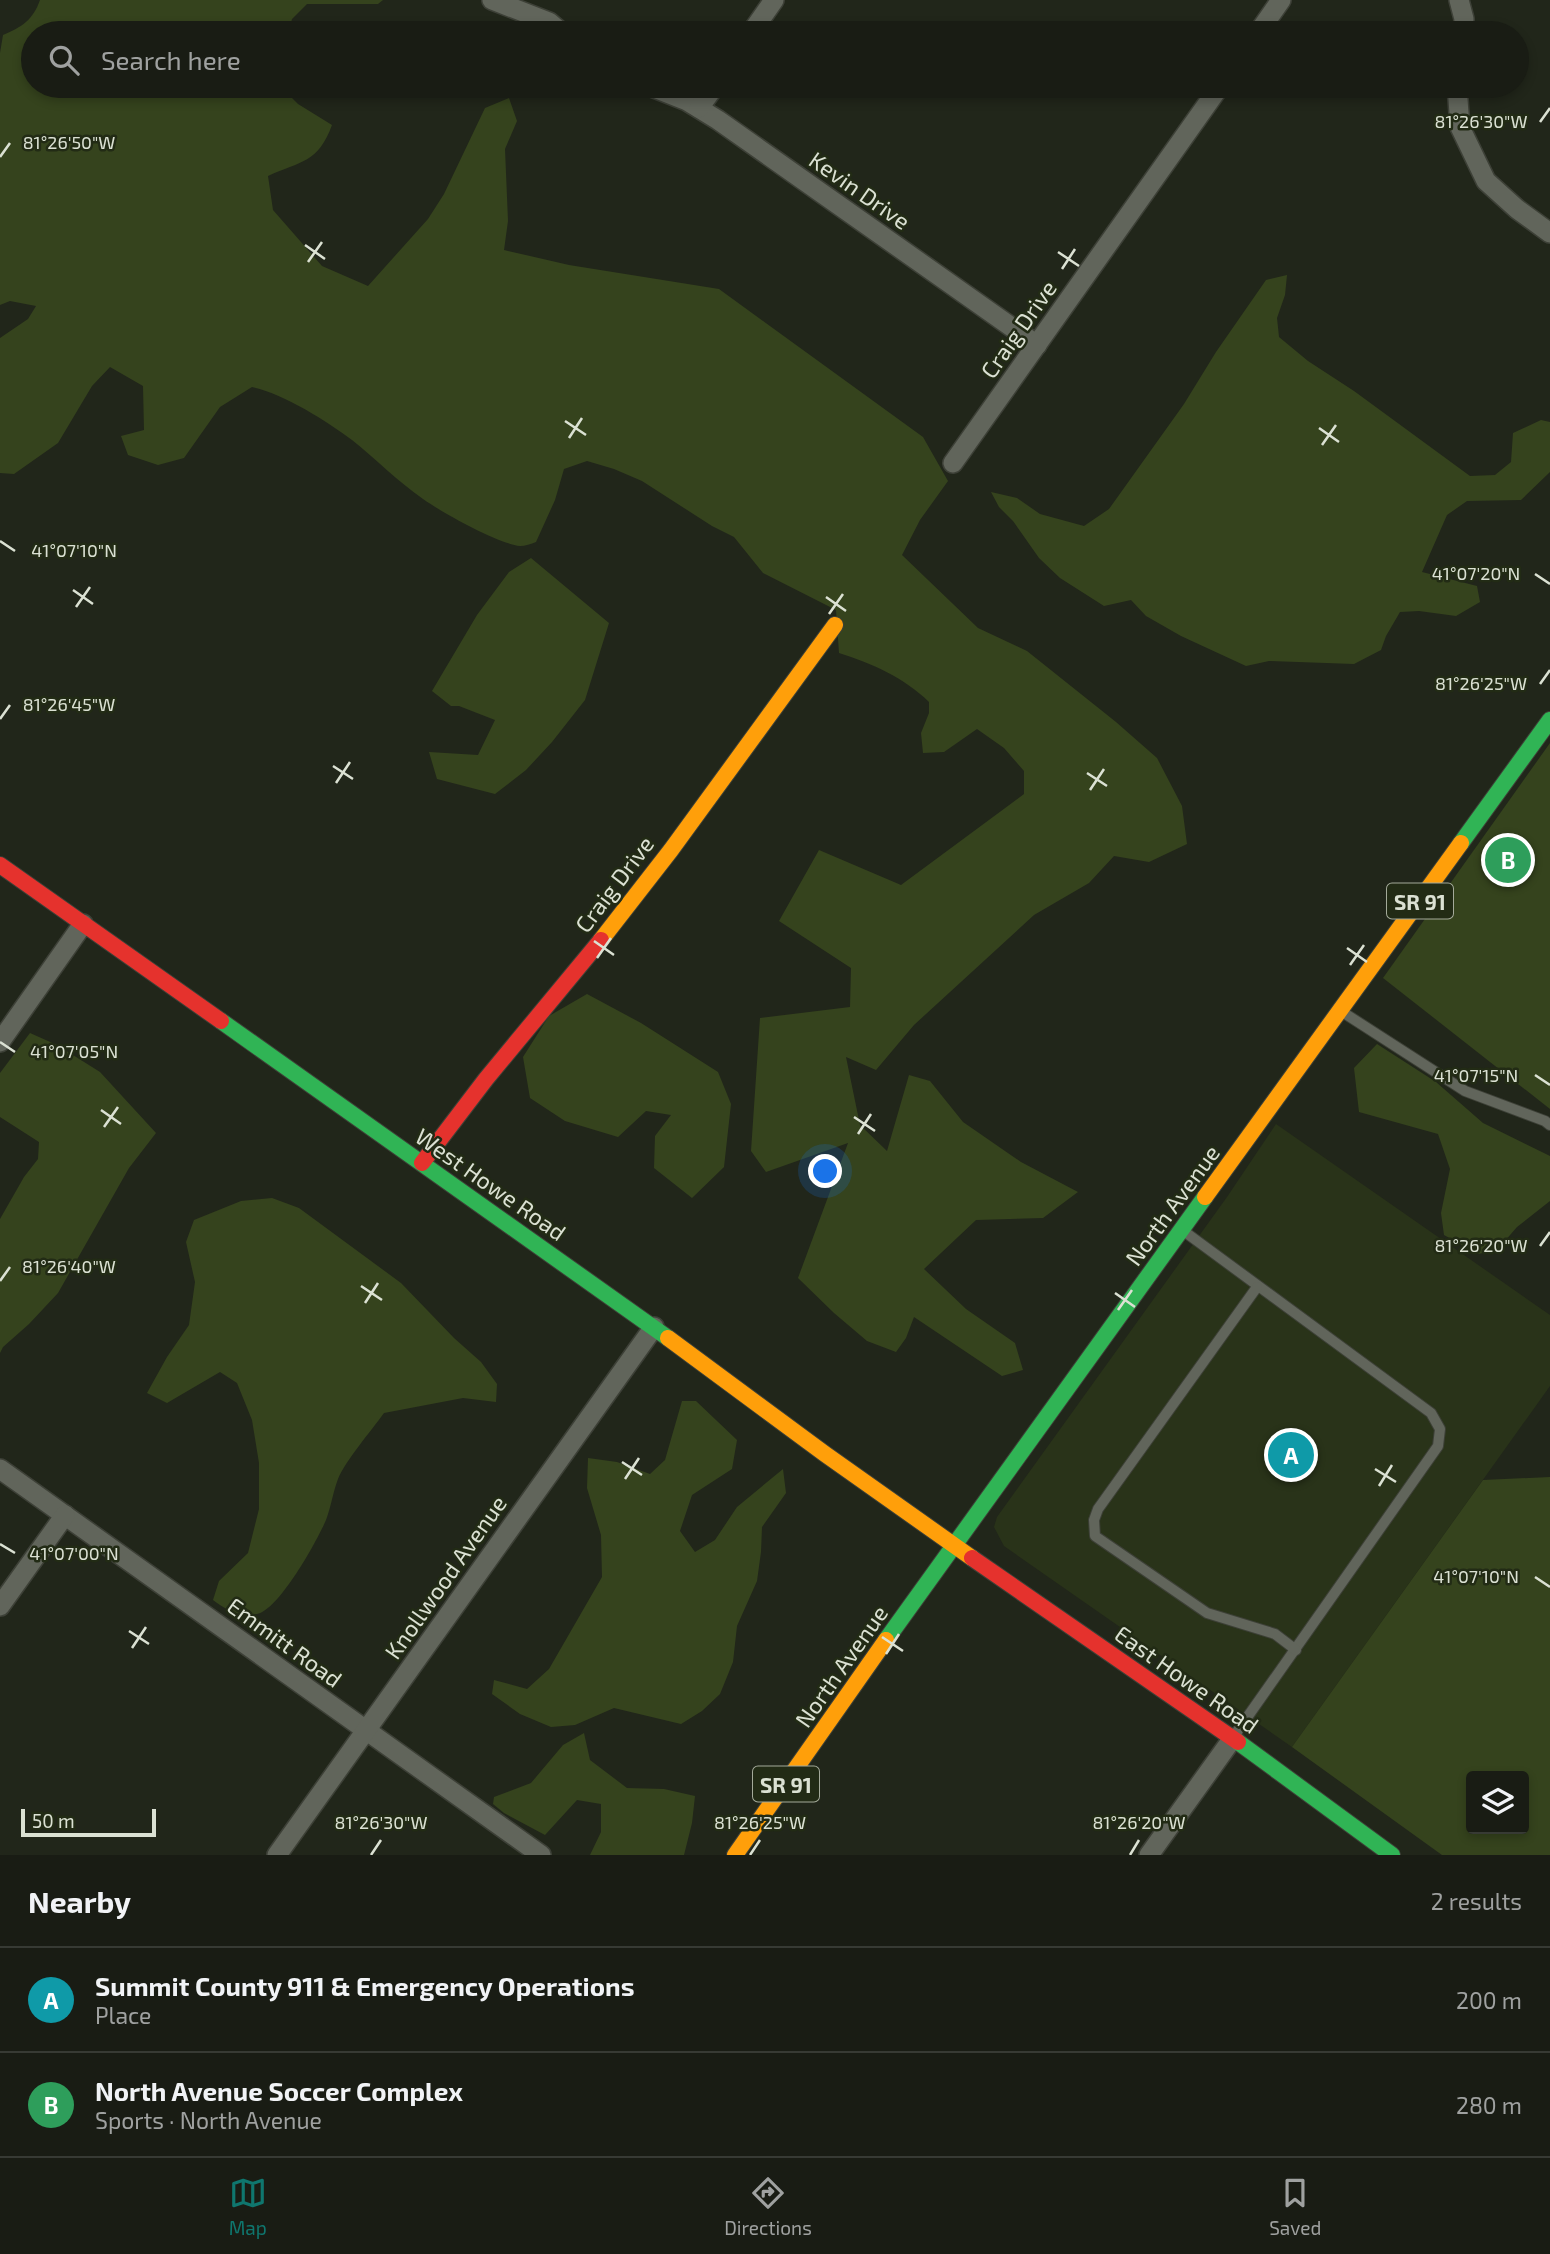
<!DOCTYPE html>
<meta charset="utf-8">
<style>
body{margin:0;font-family:"Exo 2",sans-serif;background:#22251d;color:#f1f3f6}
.controls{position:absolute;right:21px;bottom:21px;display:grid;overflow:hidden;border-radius:7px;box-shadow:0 4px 10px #0003}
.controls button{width:63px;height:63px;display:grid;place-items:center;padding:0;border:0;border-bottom:2px solid #373a34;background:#191c14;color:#f1f3f6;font:35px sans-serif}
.scale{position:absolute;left:21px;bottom:18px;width:135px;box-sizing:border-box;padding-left:7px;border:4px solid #dbe1d3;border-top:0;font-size:19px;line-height:24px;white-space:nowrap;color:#dbe1d3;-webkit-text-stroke:5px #222b15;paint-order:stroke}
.you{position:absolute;left:826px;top:1172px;width:24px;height:24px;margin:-18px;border:5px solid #fff;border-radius:50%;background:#1a73e8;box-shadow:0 0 0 10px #1a73e833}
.badge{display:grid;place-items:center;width:46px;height:46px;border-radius:50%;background:#0f766e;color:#fff;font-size:23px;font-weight:700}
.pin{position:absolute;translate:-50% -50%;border:4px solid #fff;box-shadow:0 2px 7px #0006}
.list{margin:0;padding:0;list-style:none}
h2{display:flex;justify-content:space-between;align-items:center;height:91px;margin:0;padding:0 28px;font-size:30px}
h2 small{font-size:23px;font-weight:400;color:#9fa1a0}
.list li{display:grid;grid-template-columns:46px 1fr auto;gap:21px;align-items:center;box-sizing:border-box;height:105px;padding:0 28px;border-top:2px solid #373a34}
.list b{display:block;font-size:26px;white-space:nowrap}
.list p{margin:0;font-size:23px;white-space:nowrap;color:#9fa1a0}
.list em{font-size:23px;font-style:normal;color:#9fa1a0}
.icon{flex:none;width:38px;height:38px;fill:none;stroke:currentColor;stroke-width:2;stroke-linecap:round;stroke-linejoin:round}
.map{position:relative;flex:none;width:1550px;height:1855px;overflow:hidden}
.search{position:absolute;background:#191c14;box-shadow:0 4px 10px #0003;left:21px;right:21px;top:21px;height:77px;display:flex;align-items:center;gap:18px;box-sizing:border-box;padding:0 24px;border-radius:38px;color:#9fa1a0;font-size:26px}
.sheet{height:301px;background:#191c14}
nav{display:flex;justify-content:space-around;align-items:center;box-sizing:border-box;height:98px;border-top:2px solid #373a34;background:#191c14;font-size:19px;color:#9fa1a0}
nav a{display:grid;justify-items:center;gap:4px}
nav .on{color:#0f766e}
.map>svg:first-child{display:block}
.built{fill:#293319}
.green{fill:#35431d;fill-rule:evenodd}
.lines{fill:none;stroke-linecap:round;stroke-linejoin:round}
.lane-casing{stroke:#3d4037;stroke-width:12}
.street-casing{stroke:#3d4037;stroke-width:22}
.fast-casing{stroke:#3d4037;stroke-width:18}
.slow-casing{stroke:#3d4037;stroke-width:18}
.jam-casing{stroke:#3d4037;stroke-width:18}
.lane{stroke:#61655b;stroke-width:10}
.street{stroke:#61655b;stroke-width:19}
.fast{stroke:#30b455;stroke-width:16}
.slow{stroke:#ff9f0a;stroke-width:16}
.jam{stroke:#e5322d;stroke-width:16}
.ticks{fill:none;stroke:#dbe1d3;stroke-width:2.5}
.labels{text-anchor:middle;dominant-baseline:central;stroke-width:5;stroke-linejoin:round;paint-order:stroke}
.shield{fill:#222b15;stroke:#a4aa9a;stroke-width:2}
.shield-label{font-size:21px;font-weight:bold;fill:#dbe1d3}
.street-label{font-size:23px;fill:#dbe1d3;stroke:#222b15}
.ticks-label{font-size:18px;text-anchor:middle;fill:#dbe1d3;stroke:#222b15;stroke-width:5;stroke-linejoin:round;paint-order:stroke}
</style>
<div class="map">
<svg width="1550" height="1855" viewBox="0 0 1550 1855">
<rect width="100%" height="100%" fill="#21261a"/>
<!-- built -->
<path class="built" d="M1276,1124l274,191v71l-258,361 -288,-201 -10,-19 3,-10 230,-320z"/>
<!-- green -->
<g class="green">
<path d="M40,0h343l-5,4h-71l-15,15 -4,14h-255v53h247l18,18 34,21c-14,38 -31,36 -64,51l5,34 49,56 46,20 60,-67 16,-25 41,-86 24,-10 8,23 -12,28 3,72 -4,29 65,15 150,24 204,148 25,44 -28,39 -18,35 76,73 49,23 89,71 41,36 25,48 5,38 -38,18 -35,-6 -25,27 -55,32 -120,110 -38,45 -30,-13 14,68 27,26 22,-76 21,6 33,41 58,40 57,30 -35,26 -67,2 -52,49 42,40 49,34 8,27 -21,6 -88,-59 -8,21 -10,14 -29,-11 -33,-28 -36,-35 50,-135 -82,29 -15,-21 9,-133 90,-11 1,-39 -72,-47 40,-71 82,35 123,-91v-23l-20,-23 -27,-19 -33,23 -21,1 -2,-20 8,-20v-11c-24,-24 -58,-39 -90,-49l-3,-43 -73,-37 -29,-36 -22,-11 -70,-45 -28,-12 -27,-8 -23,8 -9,31 -19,42c-5,2 -11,4 -16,4 -24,-3 -77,-33 -97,-47 -26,-18 -47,-40 -71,-59 -25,-19 -70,-47 -100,-53l-32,20 -36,51 -26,7 -30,-10 -7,-19 23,-6 -1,-44 -33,-19 -18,19 -34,57 -44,31 -14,-1v-135l28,-19 8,-13 -26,-5 -10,4v-252l3,-18c19,-8 30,-15 37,-35z"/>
<path d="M1287,275l-2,20 -8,23 2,19 29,24 46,30 116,85 25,-1 16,-13 2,-29 28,-13 9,2v50l-29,28 -54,1 -20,14 -25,57 55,14 3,16 -24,14 -37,-5 -19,1 -14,24 -5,14 -27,14 -85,-3 -23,5 -65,-30 -35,-20 -15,-16 -27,6 -44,-28 -21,-20 -26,-37 -14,-14 -8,-15 26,6 23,16 44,12 25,-17 75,-105 32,-52 50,-72z"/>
<path d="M531,558l78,65 -24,77 -33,42 -26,28 -31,24 -58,-15 -8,-27 49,3 17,-35 -36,-14h-8l-19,-15 45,-76 32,-43z"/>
<path d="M1550,743v366l-167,-131z"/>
<path d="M587,994l54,29 77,49 13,32 -7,63 -32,31 -38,-30 1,-32 16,-21 -25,-4 -28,26 -53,-16 -35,-23 -7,-41 26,-41z"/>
<path d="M30,1033l27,12 43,27 56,61 -27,35 -71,125 -29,31 -26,23 -3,6v-134l24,-42 14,-18 1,-17 -39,-25v-44z"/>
<path d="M1377,1044l59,38 47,41 67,33v45l-33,26 -20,23 -19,4 -34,-19 -3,-22 9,-44 -12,-35 -79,-22 -5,-44z"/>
<path d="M272,1198l27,10 102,75 53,55 27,24 16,22 -1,18 -33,-4 -79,15c-12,17 -39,48 -46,66 -5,13 -7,28 -12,41 -9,21 -47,90 -69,94 -17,4 -31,-4 -44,-14l6,-19 29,-28 11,-44v-46l-7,-43 -15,-37 -17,-11 -53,31 -20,-10 20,-36 22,-32 6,-43 -9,-40 8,-22 47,-19z"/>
<path d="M682,1401h14l41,39 -5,29 -40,26 -12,36 15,21 20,-12 22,-33 46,-38 3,24 -24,34 -1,25 -4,29 -20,45 -4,36 -13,32 -18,17 -21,13 -67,-16 -39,17 -24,2 -31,-13 -28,-20 2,-14 33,9 22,-20 53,-92 -1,-42 -14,-47 1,-30 29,4 33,12 15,-14z"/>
<path d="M1550,1477v378h-108l-150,-108 191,-267zM1471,1776h53v53h-53z"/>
<path d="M584,1733l6,27 37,28 37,1 31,7 -3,27 -8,32h-94l11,-23v-28l-24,-4 -32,35 -41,-22 -11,-9 1,-7 37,-14 32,-38z"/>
</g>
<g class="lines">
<defs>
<g id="lane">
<path d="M1344,1013l121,78 80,30 5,4"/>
<path d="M1185,1232l246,181 9,16 -2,17 -204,290"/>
<path d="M1257,1287l-159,222 -4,11 1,16 112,77 68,21 21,16"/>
</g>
<g id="street">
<path d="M492,0l57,22 13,11"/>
<path d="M1459,0l5,19 -1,14"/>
<path d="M751,33l23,-33"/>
<path d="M1258,33l23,-33"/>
<path d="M649,86l38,15 31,19 319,225"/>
<path d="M1457,86l3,41 26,54 31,28 33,24"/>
<path d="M699,108l16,-22"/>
<path d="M953,463l267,-377"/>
<path d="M0,1042l83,-118"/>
<path d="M0,1469l541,386"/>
<path d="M0,1606l65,-91"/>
<path d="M277,1855l377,-528"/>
<path d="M1149,1855l84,-117"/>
</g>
<g id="fast">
<path d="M1461,843l89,-123"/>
<path d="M221,1021l447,317"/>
<path d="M886,1640l319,-443"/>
<path d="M1238,1742l154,113"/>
</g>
<g id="slow">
<path d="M601,940l70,-90 164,-225"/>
<path d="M1205,1197l256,-354"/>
<path d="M668,1338l157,116 147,104"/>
<path d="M735,1855l151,-215"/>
</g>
<g id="jam">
<path d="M0,865l221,156"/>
<path d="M422,1163l64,-84 115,-139"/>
<path d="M972,1558l266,184"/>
</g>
</defs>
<!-- lane casing -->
<use href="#lane" class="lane-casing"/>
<!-- street casing -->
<use href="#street" class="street-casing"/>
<!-- fast casing -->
<use href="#fast" class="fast-casing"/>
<!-- slow casing -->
<use href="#slow" class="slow-casing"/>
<!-- jam casing -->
<use href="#jam" class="jam-casing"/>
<!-- lane -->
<use href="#lane" class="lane"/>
<!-- street -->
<use href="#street" class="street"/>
<!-- fast -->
<use href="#fast" class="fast"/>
<!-- slow -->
<use href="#slow" class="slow"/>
<!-- jam -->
<use href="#jam" class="jam"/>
</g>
<!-- ticks -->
<path class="ticks" d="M1540,122l10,-14M0,157l10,-14M305,245l20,14M1058,252l21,14M308,262l14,-20M1062,269l13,-20M565,421l21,14M1319,428l20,14M569,438l13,-20M1322,445l14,-20M0,541l15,10M1535,574l15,10M73,590l20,14M826,597l20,14M76,607l14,-20M829,614l14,-20M1540,684l10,-14M0,719l10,-14M333,766l20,13M1087,773l20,13M336,783l14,-21M1090,790l14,-21M594,941l20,14M1347,948l20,14M597,958l14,-20M1350,965l14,-20M0,1042l15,10M1535,1075l15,10M101,1110l20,14M854,1117l21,14M104,1127l14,-20M858,1134l13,-20M1540,1246l10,-14M0,1281l10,-14M361,1286l21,14M1115,1293l20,14M365,1303l13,-20M1118,1310l14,-20M622,1462l20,13M1375,1469l21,13M625,1479l14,-21M1379,1486l13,-21M0,1544l15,9M1535,1577l15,10M129,1631l20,13M882,1637l21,14M132,1648l14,-21M886,1654l13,-20M371,1855l10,-15M750,1855l10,-15M1130,1855l9,-15"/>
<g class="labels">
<!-- shield labels -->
<g class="shield">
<rect x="1387" y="883.5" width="66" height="35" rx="5"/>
<rect x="753" y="1766.5" width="66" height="35" rx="5"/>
</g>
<g class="shield-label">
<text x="1420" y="901">SR 91</text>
<text x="786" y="1784">SR 91</text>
</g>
<!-- street labels -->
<g class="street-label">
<text transform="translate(860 190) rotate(35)">Kevin Drive</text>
<text transform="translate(1018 329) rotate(-55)">Craig Drive</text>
<text transform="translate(614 884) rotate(-53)">Craig Drive</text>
<text transform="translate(491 1184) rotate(35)">West Howe Road</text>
<text transform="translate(1172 1205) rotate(-54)">North Avenue</text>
<text transform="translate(445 1577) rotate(-55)">Knollwood Avenue</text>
<text transform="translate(285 1642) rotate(36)">Emmitt Road</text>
<text transform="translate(841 1666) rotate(-55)">North Avenue</text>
<text transform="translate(1187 1679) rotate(35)">East Howe Road</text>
</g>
</g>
<g class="ticks-label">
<text x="1481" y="128">81°26'30"W</text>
<text x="69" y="149">81°26'50"W</text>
<text x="74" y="557">41°07'10"N</text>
<text x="1476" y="580">41°07'20"N</text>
<text x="1481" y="690">81°26'25"W</text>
<text x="69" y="711">81°26'45"W</text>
<text x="74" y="1058">41°07'05"N</text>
<text x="1476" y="1082">41°07'15"N</text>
<text x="1481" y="1252">81°26'20"W</text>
<text x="69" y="1273">81°26'40"W</text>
<text x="74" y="1560">41°07'00"N</text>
<text x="1476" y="1583">41°07'10"N</text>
<text x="381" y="1829">81°26'30"W</text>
<text x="760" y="1829">81°26'25"W</text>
<text x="1139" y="1829">81°26'20"W</text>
</g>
</svg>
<div class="controls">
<button><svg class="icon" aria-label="layers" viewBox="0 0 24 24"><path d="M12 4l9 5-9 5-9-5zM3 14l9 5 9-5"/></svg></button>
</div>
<div class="scale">50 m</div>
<div class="you"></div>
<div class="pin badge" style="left:1291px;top:1455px;background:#0f9aa8">A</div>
<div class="pin badge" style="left:1508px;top:860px;background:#2e9e5b">B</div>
<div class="search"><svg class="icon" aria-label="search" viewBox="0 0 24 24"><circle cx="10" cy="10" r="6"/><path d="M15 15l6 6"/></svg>Search here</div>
</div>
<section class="sheet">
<h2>Nearby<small>2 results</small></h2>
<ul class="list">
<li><span class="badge" style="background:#0f9aa8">A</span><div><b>Summit County 911 &amp; Emergency Operations</b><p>Place</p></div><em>200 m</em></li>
<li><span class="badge" style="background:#2e9e5b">B</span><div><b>North Avenue Soccer Complex</b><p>Sports · North Avenue</p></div><em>280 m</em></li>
</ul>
</section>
<nav>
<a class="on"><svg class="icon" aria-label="map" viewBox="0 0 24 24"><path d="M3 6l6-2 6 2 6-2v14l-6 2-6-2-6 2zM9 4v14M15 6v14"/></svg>Map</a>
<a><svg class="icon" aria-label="directions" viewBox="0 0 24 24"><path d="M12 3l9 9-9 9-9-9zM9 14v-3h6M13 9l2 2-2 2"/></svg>Directions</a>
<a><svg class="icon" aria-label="saved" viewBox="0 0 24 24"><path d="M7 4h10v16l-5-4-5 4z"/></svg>Saved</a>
</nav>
